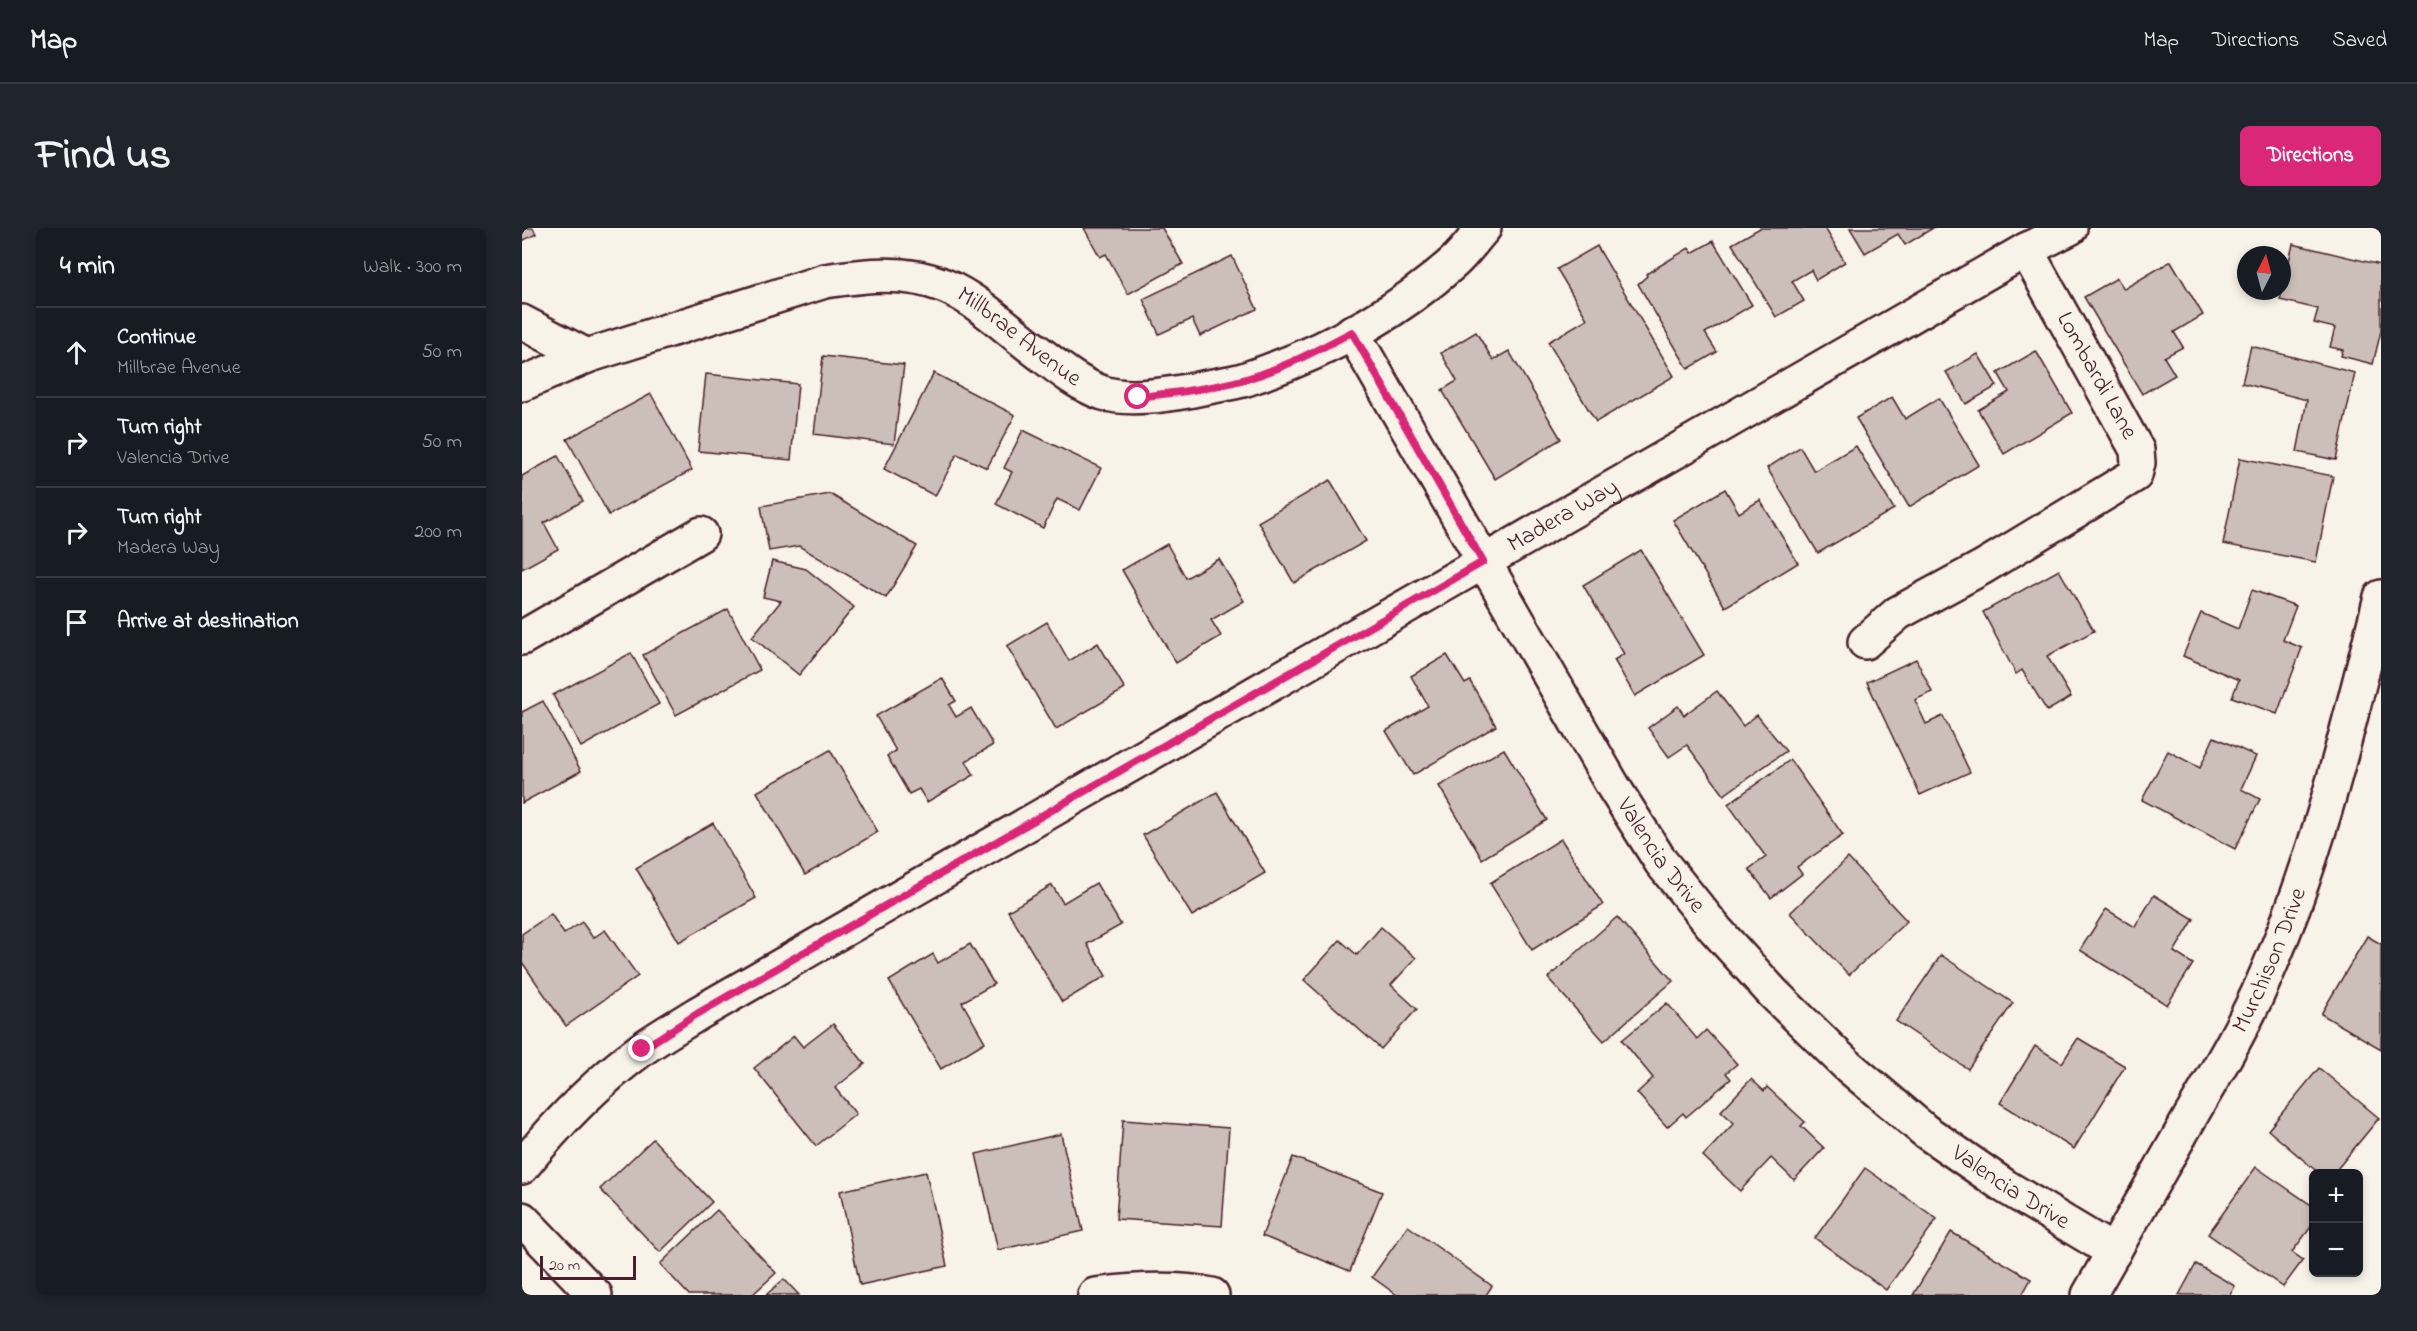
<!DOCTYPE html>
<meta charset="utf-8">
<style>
body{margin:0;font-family:"Indie Flower",sans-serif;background:#20242c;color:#f1f3f6}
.controls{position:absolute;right:18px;bottom:18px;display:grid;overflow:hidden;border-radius:9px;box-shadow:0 3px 9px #0003}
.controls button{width:54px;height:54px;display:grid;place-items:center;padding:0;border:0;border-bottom:2px solid #363941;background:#171b24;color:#f1f3f6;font:30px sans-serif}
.compass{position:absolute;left:1715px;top:18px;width:54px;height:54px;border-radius:50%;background:#171b24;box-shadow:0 3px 9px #0003;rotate:6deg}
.scale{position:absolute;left:18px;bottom:15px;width:96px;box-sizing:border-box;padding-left:6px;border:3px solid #4a1f2b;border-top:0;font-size:16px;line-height:21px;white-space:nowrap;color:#4a1f2b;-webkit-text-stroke:4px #f7f3e8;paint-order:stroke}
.stop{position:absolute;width:18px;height:18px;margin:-14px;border:4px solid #db2777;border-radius:50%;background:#fff}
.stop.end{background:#db2777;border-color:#fff;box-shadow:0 2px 6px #0008}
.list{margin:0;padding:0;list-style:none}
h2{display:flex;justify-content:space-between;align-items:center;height:78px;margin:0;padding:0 24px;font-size:26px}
h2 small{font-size:20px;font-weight:400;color:#9ea1a6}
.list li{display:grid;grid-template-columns:39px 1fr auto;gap:18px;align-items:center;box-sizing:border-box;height:90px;padding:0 24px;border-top:2px solid #363941}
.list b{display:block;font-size:22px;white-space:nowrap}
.list p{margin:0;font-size:20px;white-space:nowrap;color:#9ea1a6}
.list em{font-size:20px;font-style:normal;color:#9ea1a6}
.icon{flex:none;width:33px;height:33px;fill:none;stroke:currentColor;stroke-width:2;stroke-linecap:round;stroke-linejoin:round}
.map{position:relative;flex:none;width:1859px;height:1067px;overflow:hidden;border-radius:9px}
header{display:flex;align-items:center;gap:36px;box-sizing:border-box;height:84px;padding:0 30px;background:#171b24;border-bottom:2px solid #363941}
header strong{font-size:28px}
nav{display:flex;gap:33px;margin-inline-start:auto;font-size:21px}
.intro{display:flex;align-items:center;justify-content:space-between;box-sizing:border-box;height:144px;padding:0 36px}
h1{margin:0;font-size:42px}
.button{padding:15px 27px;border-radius:9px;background:#db2777;color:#fff;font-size:21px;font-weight:700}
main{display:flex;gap:36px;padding:0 36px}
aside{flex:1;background:#171b24;border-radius:9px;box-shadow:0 3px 9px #0003}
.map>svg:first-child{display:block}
.building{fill:#ccbfb9;stroke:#4a1f2b;stroke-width:1.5}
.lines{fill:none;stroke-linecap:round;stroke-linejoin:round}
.minor-casing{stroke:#4a1f2b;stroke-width:38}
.minor{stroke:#f7f3e8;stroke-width:33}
.route{stroke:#db2777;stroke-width:8}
.labels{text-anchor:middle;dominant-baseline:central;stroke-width:6;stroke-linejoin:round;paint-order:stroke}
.street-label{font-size:24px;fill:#4a1f2b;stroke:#f7f3e8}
</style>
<header>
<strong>Map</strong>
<nav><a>Map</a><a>Directions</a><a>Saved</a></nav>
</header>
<div class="intro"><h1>Find us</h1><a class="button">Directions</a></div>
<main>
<aside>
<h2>4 min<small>Walk · 300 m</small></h2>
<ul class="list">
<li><svg class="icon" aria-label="ahead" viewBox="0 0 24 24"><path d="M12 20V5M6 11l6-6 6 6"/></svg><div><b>Continue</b><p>Millbrae Avenue</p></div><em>50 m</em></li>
<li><svg class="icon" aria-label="right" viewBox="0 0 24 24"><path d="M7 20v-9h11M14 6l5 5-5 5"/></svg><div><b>Turn right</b><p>Valencia Drive</p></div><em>50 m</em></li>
<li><svg class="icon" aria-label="right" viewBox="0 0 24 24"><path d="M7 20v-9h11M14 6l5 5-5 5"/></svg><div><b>Turn right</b><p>Madera Way</p></div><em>200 m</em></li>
<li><svg class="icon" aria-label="arrive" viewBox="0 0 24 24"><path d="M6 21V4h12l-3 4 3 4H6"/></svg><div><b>Arrive at destination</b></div></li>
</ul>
</aside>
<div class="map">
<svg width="1859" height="1067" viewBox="0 0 1859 1067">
<rect width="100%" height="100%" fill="#f7f3e8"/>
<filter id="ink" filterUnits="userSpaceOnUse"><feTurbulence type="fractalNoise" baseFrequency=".0167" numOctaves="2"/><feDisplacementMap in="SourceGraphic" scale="12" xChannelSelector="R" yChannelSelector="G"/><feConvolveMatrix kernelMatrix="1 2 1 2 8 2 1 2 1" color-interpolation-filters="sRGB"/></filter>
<g filter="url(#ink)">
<!-- building -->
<g class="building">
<path d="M0,0h11l3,6 -14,7z"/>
<path d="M562,0h78l21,36 -55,30 -22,-40 -6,3z"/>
<path d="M1238,0h65l20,34 -29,18 -5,-10 -19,11 12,20 -28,16 -44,-73z"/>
<path d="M1328,0h83l-28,17 -7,-11 -33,19z"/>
<path d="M1191,13l39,64 -47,28 12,19 -29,17 -50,-85 9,-8 -1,-2 43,-26 3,5z"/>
<path d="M1771,16l88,21v66l-8,33 -32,-8 2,-6 -13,-3 5,-19 -21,-5 4,-14 -38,-9z"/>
<path d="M1075,18l77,130 -78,46 -48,-80 39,-23 -30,-50z"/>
<path d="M710,28l25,53 -57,27 -8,-17 -33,15 -16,-35z"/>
<path d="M1649,33l32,54 -29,17 9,15 -19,10 11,18 -33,19 -58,-97 33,-19 7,11z"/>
<path d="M954,104l17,28 16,-9 52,88 -66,40 -53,-89 15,-9 -16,-28z"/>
<path d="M1729,118l104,27 -19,87 -39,-8 10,-52 -65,-17z"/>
<path d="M1514,123l36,62 -68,41 -26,-44 31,-18 -11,-19z"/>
<path d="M1456,126l19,32 -31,18 -20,-32z"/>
<path d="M301,128l81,9 -10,79 -80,-10z"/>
<path d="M412,145l81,42 -28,53 -30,-14 -22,42 -51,-27z"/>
<path d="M184,146l92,10 -7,76 -93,-9z"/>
<path d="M129,166l41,76 -83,45 -42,-76z"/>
<path d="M1370,169l13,22 34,-21 40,67 -70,42 -53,-89z"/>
<path d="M501,202l78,38 -21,42 -23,-11 -14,29 -47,-24 16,-32 -8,-4z"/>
<path d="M1334,218l38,63 -76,44 -51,-85 33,-21 14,24z"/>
<path d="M36,228l25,45 -39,22 14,26 -36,20v-93z"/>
<path d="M1718,230l93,18 -17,86 -93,-18z"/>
<path d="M808,252l36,61 -72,42 -36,-61z"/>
<path d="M1203,261l14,24 21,-13 38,63 -73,44 -52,-87z"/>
<path d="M308,266l87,52 -31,52 -87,-52 -30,5 -8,-45z"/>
<path d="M645,316l19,34 33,-19 25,42 -33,19 10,16 -45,27 -54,-93z"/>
<path d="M1119,322l63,105 -69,41 -21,-36 10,-6 -41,-69z"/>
<path d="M250,333l34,8 48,38 -55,68 -47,-38 29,-36 -18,-4z"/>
<path d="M1537,342l35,61 -47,25 24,41 -24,14 -25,-41 -6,4 -33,-62z"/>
<path d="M1730,362l44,16 -13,34 19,8 -25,66 -45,-17 7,-17 -56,-24 18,-43 37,16z"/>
<path d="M206,381l32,61 -84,45 -33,-60z"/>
<path d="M525,394l22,39 29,-18 27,46 -69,40 -49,-83z"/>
<path d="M109,425l28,51 -78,43 -28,-52z"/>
<path d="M925,427l18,29 5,-3 26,45 -83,49 -27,-44 42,-25 -17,-30z"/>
<path d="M1394,431l16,33 -17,8 11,24 17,-8 27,56 -50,23 -53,-113z"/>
<path d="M420,450l14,23 -7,4 7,12 15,-9 22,37 -27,16 8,14 -47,27 -8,-13 -10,5 -22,-38 9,-5 -20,-35z"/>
<path d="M1195,463l26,35 14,-11 29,36 -62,44 -37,-50 -18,12 -21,-29 30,-22 6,9z"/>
<path d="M21,473l38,70 -59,32v-91z"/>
<path d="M1692,509l42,19 -15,33 19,10 -25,50 -93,-49 26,-49 32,17z"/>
<path d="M982,521l43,71 -65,39 -43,-73z"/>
<path d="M308,522l48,82 -73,43 -48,-83z"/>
<path d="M1268,532l53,75 -46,32 5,7 -31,24 -22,-29 17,-12 -38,-53z"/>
<path d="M695,564l48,81 -73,43 -49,-81z"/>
<path d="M191,595l43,75 -77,44 -43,-74z"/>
<path d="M1039,611l42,66 -71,45 -42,-67z"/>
<path d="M1326,630l59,63 -58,54 -59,-62z"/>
<path d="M574,655l25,42 -34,19 19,32 -44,26 -54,-91 44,-26 11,18z"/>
<path d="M1632,667l40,24 -20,33 19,12 -26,41 -87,-55 26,-41 29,18z"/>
<path d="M29,686l13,20 18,-12 11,16 12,-8 33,46 -72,50 -44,-64v-28z"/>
<path d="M1095,689l56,64 -69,60 -56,-63z"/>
<path d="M859,699l35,31 -25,27 26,24 -36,40 -77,-69 36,-40 17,15z"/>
<path d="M1845,708l14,8v105l-60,-35z"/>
<path d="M448,716l24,40 -32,18 23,40 -44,27 -52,-88 44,-27 5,9z"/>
<path d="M1419,727l72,48 -45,66 -72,-48z"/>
<path d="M1145,775l30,36 9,-9 31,34 -11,9 5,6 -45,38 -3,-4 -16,14 -30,-34 16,-15 -31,-38z"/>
<path d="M311,796l32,40 -30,24 21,26 -40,32 -62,-78 40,-32 9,11z"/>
<path d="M1556,810l47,28 -51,83 -74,-46 35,-57 27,17z"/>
<path d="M1797,840l60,50 -46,56h-13l-52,-44z"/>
<path d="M1229,851l13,12 3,-4 38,35 -4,4 23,22 -30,32 -23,-22 -31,33 -37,-35 31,-33 -13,-12z"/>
<path d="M601,892l106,8 -7,98 -106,-7z"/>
<path d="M539,906l22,97 -85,19 -22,-96z"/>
<path d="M131,911l59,63 -52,50 -60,-63z"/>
<path d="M771,929l89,35 -32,79 -88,-35z"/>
<path d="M1734,939l58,40v16l-22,29 11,8 -20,27 -75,-53z"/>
<path d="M1343,940l72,51 -51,71 -71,-52z"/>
<path d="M404,944l21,94 -87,19 -20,-94z"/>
<path d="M195,982l59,63 -24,22h-63l-29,-31z"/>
<path d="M886,998l84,60 -6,9h-89l-25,-18z"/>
<path d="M1429,1004l80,47 -9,16h-109z"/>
<path d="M1674,1036l39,22 -5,9h-51z"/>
<path d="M262,1051l15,16h-33z"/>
</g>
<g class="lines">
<defs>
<g id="minor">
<path d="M0,94l65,34"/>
<path id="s1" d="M830,104l261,454 48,76 55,68 57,63 74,72 78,66 81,56 108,65"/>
<path id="s2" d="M0,156l65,-28 238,-75c40,-6 81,-11 120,5 33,14 61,42 89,63 21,16 43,35 69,44 25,8 64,2 90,-3 17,-4 36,-6 53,-11 75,-25 149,-64 208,-117 11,-10 20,-23 30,-34"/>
<path d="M0,410l179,-104"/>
<path d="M1343,414l33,-29 85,-46 152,-92 3,-12 -1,-13 -111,-200"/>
<path id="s3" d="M0,939c35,-44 74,-84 120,-118 17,-12 36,-23 55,-35l1329,-764 44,-22"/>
<path d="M0,991l73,76"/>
<path d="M573,1067c38,-5 79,-8 117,0"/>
<path id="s4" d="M1567,1067c34,-60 69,-121 103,-181 25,-43 51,-86 71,-132 55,-123 85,-255 118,-385"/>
</g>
</defs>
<!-- minor casing -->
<use href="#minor" class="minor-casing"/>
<!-- minor -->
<use href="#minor" class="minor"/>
</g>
</g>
<g class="lines" filter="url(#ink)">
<!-- route -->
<path class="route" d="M120,821l55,-35 786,-452 -131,-230c-35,18 -71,38 -110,48 -34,9 -69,13 -104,17"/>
</g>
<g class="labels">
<!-- street labels -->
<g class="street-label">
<text stroke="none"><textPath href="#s2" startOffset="532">Millbrae Avenue</textPath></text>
<text transform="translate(1574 148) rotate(61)">Lombardi Lane</text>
<text stroke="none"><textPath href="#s3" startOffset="1233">Madera Way</textPath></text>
<text stroke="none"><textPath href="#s1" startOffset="608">Valencia Drive</textPath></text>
<text stroke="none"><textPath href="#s4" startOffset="381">Murchison Drive</textPath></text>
<text stroke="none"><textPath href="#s1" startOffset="1094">Valencia Drive</textPath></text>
</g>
</g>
</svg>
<div class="controls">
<button>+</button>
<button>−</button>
</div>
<svg class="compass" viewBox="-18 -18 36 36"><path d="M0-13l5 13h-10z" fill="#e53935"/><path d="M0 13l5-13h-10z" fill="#9ea1a6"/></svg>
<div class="scale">20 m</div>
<div class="stop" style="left:616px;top:169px"></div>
<div class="stop end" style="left:120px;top:821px"></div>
</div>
</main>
